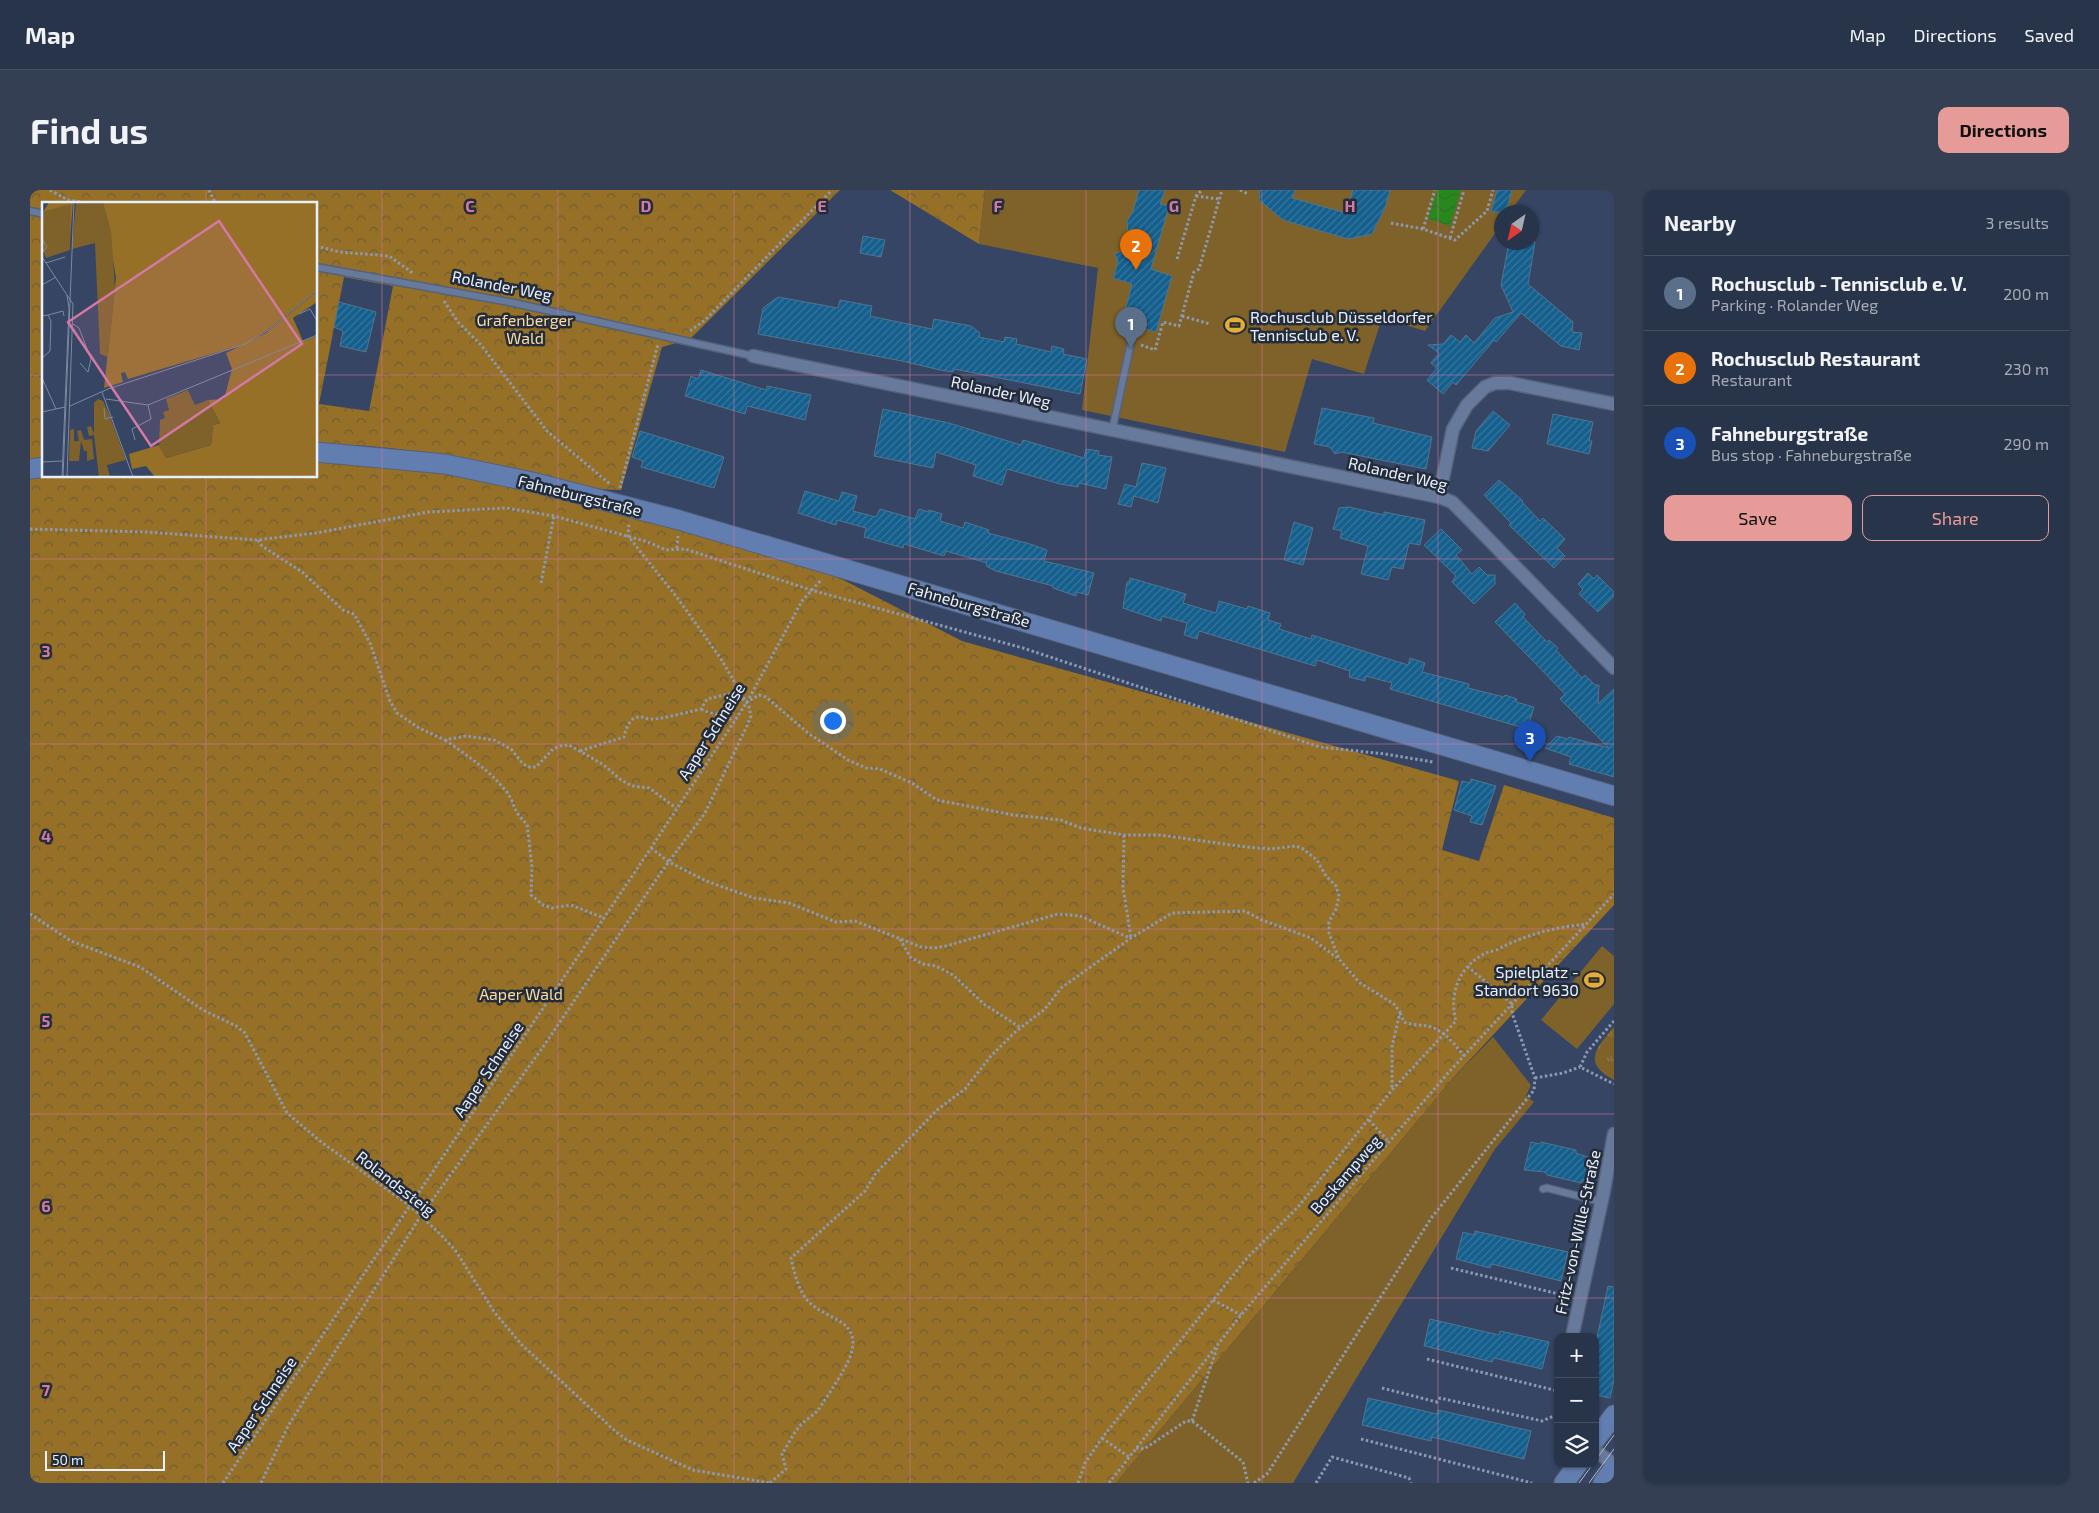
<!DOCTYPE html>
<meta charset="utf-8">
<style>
body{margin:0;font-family:"Exo 2",sans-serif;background:#343f54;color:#f1f3f6}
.controls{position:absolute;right:15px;bottom:15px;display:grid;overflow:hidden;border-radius:10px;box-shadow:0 1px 4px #0004}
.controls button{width:45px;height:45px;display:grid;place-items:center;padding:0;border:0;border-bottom:1px solid #444f62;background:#28344a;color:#f1f3f6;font:25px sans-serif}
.compass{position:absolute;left:1464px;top:15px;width:45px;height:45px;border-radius:50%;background:#28344a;box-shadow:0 1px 4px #0004;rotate:214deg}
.scale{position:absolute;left:15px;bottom:12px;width:120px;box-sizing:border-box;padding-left:5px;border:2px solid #e7f0ff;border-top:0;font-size:14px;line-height:18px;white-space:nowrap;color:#e7f0ff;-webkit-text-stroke:4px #242c39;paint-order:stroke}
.you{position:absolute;left:802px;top:530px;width:18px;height:18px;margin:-12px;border:4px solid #fff;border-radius:50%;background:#1a73e8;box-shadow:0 0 0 8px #1a73e833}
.badge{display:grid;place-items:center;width:32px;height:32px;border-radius:50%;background:#e69b98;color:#fff;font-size:16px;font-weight:700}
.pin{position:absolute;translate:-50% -41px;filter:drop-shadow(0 1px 2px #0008)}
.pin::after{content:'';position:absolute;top:26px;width:18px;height:15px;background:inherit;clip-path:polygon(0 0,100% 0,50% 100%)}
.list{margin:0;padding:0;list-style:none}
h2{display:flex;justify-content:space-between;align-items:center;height:65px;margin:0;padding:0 20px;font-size:21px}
h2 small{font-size:16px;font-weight:400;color:#a5aab5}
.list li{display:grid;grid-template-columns:32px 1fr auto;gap:15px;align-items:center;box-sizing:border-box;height:75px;padding:0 20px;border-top:1px solid #444f62}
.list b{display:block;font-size:19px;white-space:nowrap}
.list p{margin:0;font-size:16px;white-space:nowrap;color:#a5aab5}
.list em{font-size:16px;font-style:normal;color:#a5aab5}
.actions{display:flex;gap:10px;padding:15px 20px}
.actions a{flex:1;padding:11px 0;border:1px solid #e69b98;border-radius:10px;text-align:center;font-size:18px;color:#e69b98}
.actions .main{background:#e69b98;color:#111}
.icon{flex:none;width:28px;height:28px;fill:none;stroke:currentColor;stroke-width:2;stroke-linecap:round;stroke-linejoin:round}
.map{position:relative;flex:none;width:1584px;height:1293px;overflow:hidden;border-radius:10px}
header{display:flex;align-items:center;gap:30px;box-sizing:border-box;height:70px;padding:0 25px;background:#28344a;border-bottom:1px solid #444f62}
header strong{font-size:24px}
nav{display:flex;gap:28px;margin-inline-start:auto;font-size:18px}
.intro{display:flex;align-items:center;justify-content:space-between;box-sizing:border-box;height:120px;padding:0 30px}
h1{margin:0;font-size:35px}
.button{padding:12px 22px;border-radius:10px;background:#e69b98;color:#111;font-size:18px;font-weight:700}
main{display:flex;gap:30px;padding:0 30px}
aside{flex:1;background:#28344a;border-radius:10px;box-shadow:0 1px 4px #0004}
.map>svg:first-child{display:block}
.grass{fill:url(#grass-tufts)}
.forest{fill:url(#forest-crowns);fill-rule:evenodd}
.green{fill:#7f6229}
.water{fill:url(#water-waves)}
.building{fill:url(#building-hatch);stroke:#53748d}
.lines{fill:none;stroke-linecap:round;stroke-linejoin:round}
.lane-casing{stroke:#55627b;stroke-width:9}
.street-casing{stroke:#55627b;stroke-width:15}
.secondary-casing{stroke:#55627b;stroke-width:21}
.path{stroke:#8d99b0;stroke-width:3;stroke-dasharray:2.5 2.5;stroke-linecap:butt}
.lane{stroke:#687a9b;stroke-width:6}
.street{stroke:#687a9b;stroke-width:12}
.secondary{stroke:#627eb0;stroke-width:19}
.tram{stroke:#b2bdd0;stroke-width:1}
.grid{fill:none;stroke:#d379a5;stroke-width:1;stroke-opacity:0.55}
.labels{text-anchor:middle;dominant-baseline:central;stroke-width:5;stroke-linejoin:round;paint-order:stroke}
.street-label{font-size:16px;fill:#e7f0ff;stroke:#242c39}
.poi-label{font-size:16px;fill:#e7f0ff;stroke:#242c39;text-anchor:start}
.park-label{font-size:16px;fill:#fadba4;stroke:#242c39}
.inset-road{fill:none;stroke:#7c89a1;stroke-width:1}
.view{fill:#d379a5;fill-opacity:0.15;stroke:#d379a5;stroke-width:2.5}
.inset-edge{fill:none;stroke:#e7f0ff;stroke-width:2.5}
.grid-label{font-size:16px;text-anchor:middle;font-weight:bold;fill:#d379a5;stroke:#242c39;stroke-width:5;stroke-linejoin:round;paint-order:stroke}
</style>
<header>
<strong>Map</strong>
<nav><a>Map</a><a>Directions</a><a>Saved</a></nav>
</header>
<div class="intro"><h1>Find us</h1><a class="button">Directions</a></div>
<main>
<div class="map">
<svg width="1584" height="1293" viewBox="0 0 1584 1293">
<defs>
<pattern id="grass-tufts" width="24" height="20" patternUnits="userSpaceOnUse" patternTransform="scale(1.25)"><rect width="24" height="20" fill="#7f6229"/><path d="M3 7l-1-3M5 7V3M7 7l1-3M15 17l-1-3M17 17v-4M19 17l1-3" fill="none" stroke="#917949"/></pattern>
<pattern id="forest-crowns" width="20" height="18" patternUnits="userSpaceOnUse" patternTransform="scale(1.25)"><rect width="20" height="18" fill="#957026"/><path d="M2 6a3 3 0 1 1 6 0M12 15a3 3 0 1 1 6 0" fill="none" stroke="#715e37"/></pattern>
<pattern id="water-waves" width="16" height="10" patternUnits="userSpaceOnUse" patternTransform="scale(1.25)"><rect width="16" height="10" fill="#27881b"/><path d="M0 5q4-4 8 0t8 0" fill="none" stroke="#336e2f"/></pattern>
<pattern id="building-hatch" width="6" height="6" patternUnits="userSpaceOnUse" patternTransform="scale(1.25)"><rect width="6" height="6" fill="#155f8d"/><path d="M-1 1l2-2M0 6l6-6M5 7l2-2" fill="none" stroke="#37769e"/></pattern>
</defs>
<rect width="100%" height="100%" fill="#354563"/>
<!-- grass -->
<path class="grass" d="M1584,837v53c-32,-17 -18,-32 0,-53z"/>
<!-- forest -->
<g class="forest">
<path d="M0,0h810l-150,149 -28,8 -41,143c-38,0 -75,-14 -112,-22 -64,-14 -127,-24 -193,-24v-240h-272v255l-14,2zM314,87l49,9 -24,125 -50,-7z"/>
<path d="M860,0h95l-6,54z"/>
<path d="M286,268l55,3 125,19 322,87 144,74 497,140 -17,69 37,11 25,-76 110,33v87l-161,173 -337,405h-1086v-1008l286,1z"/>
</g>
<!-- green -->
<g class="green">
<path d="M955,0h541l-16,22h-8l-1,13 -76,106 -43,-13 -18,56 -52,-15 -27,93 -203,-42 16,-142 -119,-24z"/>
<path d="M1572,756l12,10v48l-37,45 -36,-29z"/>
<path d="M1463,847l38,48 -5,11 8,6 -39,47 -202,334h-177l337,-405z"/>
</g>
<!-- water -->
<path class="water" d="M1407,0h24l-11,36 -22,-7z"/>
<!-- building -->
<g class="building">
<path d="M1109,0h26l-5,14 9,2 -18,63 21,7 -16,56 -34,-10 10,-38 -19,-6 5,-16 -3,-8 9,-4 4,-14 -1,-15 6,-10z"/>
<path d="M1230,0h35l-3,8 54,15 7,-23h37l-5,18 -13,26 -24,5 -65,-19 -24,-20z"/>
<path d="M1467,0h15l-6,22h-15z"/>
<path d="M833,46l22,4 -4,17 -21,-4z"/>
<path d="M1479,52h26l-7,42 45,38 -1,10 10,1 -3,17 -18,-4 -40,-33 -25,29 -2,-2 -38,45 -3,-3 -10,12 -16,-14 10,-12 -6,-5 8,-10 -11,-8 15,-1 8,-9 9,7 6,-7 8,8 21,-25 18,-6 -12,-27z"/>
<path d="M748,107l60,11 2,-8 32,6 -2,10 62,13 2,-10 37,7 9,7 -1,4 25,5 1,-5 12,2 -1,5 35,8 1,-6 12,3 -1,5 24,5 -7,35 -126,-25 -1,3 -13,-2 -38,-9 -144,-27 5,-26z"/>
<path d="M309,112l37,10 -10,40 -26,-6 3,-15 -9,-4z"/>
<path d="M671,180l65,20 1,-4 44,9 -6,25 -58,-14 -2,8 -60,-18 6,-20 7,3z"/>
<path d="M1292,218l52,10 -1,5 59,14 -6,32 -85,-17 -6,2 -5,-7 -16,-3z"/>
<path d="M853,219l66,14 72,22 2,-5 61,18 2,-9 13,2 -1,4 14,2 -6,32 -27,-6 -1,4 -18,-3 -53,-15 -5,16 -29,-9 3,-11 -40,-13 -3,16 -59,-12z"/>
<path d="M1463,221l17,14 -22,26 -16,-3 4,-17z"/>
<path d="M1523,224l40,8 -4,19h3l-3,13 -42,-10z"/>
<path d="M610,241l84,26 -10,31 -73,-21 2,-6 -11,-4z"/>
<path d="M1112,273l24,5 -8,35 -24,-7 -3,11 -13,-3 7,-20 11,3z"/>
<path d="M1469,290l24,21 -1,1 18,19 3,-3 22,21 -8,9 8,8 -11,12 -45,-43 2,-2 -27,-28z"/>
<path d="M775,301l34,10 3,-9 15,4 -4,15 23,6 4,-8 35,10 4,-10 10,3v-2l13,4 -2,7 23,7 2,-6 24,8 -1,3 42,11 17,6 -3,11 50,12 -6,22 -11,-3 -1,4 -23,-8v-2l-57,-15 -10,-5 1,-3 -41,-12 -2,5 -40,-12 -1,4 -39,-11 2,-9 -29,-8 -1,5 -38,-12z"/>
<path d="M1319,317l35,8v-3l41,8 -5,25 -11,-2 -6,26 -11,-2 -4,13 -27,-6 7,-28 -28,-8 2,-7 -9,-2 6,-21z"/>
<path d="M1264,332l19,6 -10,37 -19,-5z"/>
<path d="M1411,339l21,21 -6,5 16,19 7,-7 8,8h8v9l-21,20 -22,-22 4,-6 -32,-31z"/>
<path d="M1558,383l6,6 3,-4 17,17v4l-16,16 -19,-18 4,-5 -5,-5z"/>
<path d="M1100,388l56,16 -3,9 33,10 3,-12 28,8 1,-3 22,7 -2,7 13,4 -2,5 32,10 1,-4 96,30 2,-7 15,5 -3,9 47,12 -1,4 36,9 1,-2 12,4 -1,3 18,5 -7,22 -137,-40 2,-6 -26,-7 -1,5 -16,-4 1,-6 -33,-11 -2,6 -116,-35 -2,8 -13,-4 3,-12 -25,-7 -1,5 -38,-13 4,-26h2z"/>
<path d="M1485,413l10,11 -2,3 24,25 2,-2 9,8 -2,2 26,28 3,-3 10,10h4l-1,19 16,-15v88l-45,-13 2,-7 -26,-9 12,-12 11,3 1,-2 40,11 -49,-49 5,-5 -70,-72z"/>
<path d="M1441,589l25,7 -14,39 -12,-3 2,-6 -18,-6 8,-29 8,2z"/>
<path d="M1501,952l9,2 1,-2 35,8v3l12,4 -3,11 3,5 -1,5 -6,5 -34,-8 -2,-3 -21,-2z"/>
<path d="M1445,1041l93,21 -7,29 -69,-17 -2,4 -34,-9 7,-27 11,3z"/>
<path d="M1578,1096l6,1v93l-4,18 -15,-3v-48z"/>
<path d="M1400,1129l69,16 1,-4 49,11 -7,27 -48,-11 -2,4 -68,-16z"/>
<path d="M1338,1208l69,16 1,-4 93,21 -7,28 -92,-22 -1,4 -69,-16z"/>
</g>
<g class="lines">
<defs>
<g id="lane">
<path d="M0,21l14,3"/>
<path d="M286,77l198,36 239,53"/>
<path d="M1082,241l19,-89"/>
<path d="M1513,999l4,-1 55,14"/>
</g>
<g id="street">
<path d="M723,166l686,141 13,5 11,11 151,155"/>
<path d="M1409,307l14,-68 14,-24 18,-18 10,-4h15l104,21"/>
<path d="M1542,1147l31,-142 11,-61"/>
<path d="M1565,1261l19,13"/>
</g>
<g id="secondary">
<path d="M286,262l129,12 87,18 147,38 935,276"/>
<path d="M0,279l14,-2"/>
<path d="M1565,1250l19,-25"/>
<path d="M1534,1293l14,-19"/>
<path d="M1573,1293l11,-15"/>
</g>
</defs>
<!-- lane casing -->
<use href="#lane" class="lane-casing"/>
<!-- street casing -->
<use href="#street" class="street-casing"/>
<!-- secondary casing -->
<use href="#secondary" class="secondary-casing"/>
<!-- path -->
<g class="path">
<path d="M20,0l18,10 28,4"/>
<path d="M179,0l7,14"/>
<path d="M1210,0l8,4"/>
<path d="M1166,6l23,3"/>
<path d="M1361,33l32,6 32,11 32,-29 6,-21"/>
<path d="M1393,39l12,-39"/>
<path d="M1420,48l14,-48"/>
<path d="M286,56l24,6 49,4 25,18"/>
<path d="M1147,69l19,-63 6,-6"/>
<path d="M414,111l14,21 23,23 66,86 63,53"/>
<path d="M1152,126l28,8"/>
<path d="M660,141l15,-11 127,-130"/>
<path d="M1111,155l14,5 8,-28 16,4 15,-54 5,-3 23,-79"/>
<path d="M590,298l38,-144"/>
<path d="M0,339l117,3 110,8 59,-7 112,-21 78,-4 48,8 91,25 21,9 19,-1 126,41 212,58 297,99 65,7 48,8"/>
<path d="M228,350l4,6 40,26 41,38 11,4 16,29 20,58 7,12 22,15 26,12 21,-4 28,4 17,9 12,15 7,3h6l17,-18 7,-3 9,-1 35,20 17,15 11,6 17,2 27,20"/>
<path d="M647,358l1,-12"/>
<path d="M511,393l13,-67"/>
<path d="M671,519c11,6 22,4 33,13"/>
<path d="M415,550c23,16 44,30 61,51 10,13 6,20 21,33l5,43 -1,28 12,10 9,3 19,-3 33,13"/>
<path d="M550,561l44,-14c1,-6 5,-17 11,-19 7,-3 10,1 16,1 8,1 41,-8 50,-10l6,-10 26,-6 14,9 12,-7 7,2 42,36 40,27 18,8 14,1 32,14 25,17 76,15 48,5 20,8 43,7h36l86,12 24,2 26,-3 7,3 14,11 9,16 10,10 3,10 -3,13 -7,13v11l10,26 21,24 34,21 6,8 -8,35v43"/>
<path d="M1094,645l-1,52 8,51"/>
<path d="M621,658l18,14 37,19 48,17 35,5 47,19 19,-1 66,26 13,1 12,-2 112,-32 22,2 50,22"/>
<path d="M0,724l41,27 69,26 63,43 33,16 9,7 42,80 33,28 90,65 29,27 16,17 40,63 27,32 93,86 12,9 66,30 77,13"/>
<path d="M870,749l11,19 12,6 13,2 17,9 31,29 37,24"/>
<path d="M1370,823l4,9c10,4 19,2 27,5 15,5 24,18 33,29"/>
<path d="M1584,831l-27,31 -7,15 34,17"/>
<path d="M1505,888l28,-5 17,-6"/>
<path d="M1339,930l20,22"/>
<path d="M1421,1078l116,28"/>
<path d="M1183,1110l28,15"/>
<path d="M1397,1169l131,32"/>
<path d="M1352,1198l55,14 3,-4 102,23 16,-7"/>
<path d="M1162,1231l25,-73"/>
<path d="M1072,1248l27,19"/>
<path d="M1331,1249l171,44"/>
<path d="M1106,1258l8,1 42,-28h6l51,41 5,21"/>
<path d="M193,1293l428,-635 96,-146 55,-101 20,-22"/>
<path d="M231,1293l27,-57 132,-209 123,-170 119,-176 43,-58 41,-85 5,-12 -2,-9 -28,-48 -42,-59 -51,-64 1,-13"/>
<path d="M740,1293l16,-14 -4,-15c5,-8 10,-18 16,-26 5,-7 14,-11 20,-18 7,-10 30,-44 33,-56 10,-34 -23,-34 -41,-51 -11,-10 -16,-31 -19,-45l74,-67 11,-18 61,-63 28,-21 25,-32 24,-24 31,-24 16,-21 70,-50 41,-25 73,-2 17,9 49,18 26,20"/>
<path d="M1048,1293l7,-20 17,-25 145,-180 51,-51 94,-117 64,-69c-7,-26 2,-52 26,-66 4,-3 9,-3 14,-5 32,-16 55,-22 91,-26"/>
<path d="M1079,1293l132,-168 207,-242 166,-179"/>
<path d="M1224,1293l13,-9 165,-257 102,-127 1,-12 -23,-65v-9l-45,-38"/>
<path d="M1286,1293l16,-26 77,21 2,5"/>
</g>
<!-- lane -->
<use href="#lane" class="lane"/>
<!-- street -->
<use href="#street" class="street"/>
<!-- secondary -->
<use href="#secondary" class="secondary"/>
<!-- tram -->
<g class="tram">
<path d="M1565,1271l19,-26"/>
<path d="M1549,1293l14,-19"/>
<path d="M1559,1293l25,-34"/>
</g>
</g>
<!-- grid -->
<path class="grid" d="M176,0v14M352,0v1293M528,0v1293M704,0v1293M880,0v1293M1056,0v1293M1232,0v1293M1408,0v1293M0,185h14M286,185h1298M176,286v1007M0,369h1584M0,554h1584M0,739h1584M0,924h1584M0,1108h1584"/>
<!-- icons -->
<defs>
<symbol id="stadium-bare" viewBox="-9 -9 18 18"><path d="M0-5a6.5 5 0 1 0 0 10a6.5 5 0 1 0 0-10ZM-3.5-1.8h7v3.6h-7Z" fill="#e5ad36" stroke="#242c39" stroke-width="2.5" paint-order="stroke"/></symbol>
</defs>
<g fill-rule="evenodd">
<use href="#stadium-bare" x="1191" y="121" width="28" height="28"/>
<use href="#stadium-bare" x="1550" y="776" width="28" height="28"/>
</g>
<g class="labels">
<!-- street labels -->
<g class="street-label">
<text transform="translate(472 95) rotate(11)">Rolander Weg</text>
<text transform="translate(971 201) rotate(12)">Rolander Weg</text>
<text transform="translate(1368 283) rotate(13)">Rolander Weg</text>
<text transform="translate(550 305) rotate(14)">Fahneburgstraße</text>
<text transform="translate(939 414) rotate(16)">Fahneburgstraße</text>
<text transform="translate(681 541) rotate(-58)">Aaper Schneise</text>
<text transform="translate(458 879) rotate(-56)">Aaper Schneise</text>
<text transform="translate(1315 984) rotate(-49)">Boskampweg</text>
<text transform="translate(366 993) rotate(38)">Rolandssteig</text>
<text transform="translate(1547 1042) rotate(-78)">Fritz-von-Wille-Straße</text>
<text transform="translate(231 1214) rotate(-56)">Aaper Schneise</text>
</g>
<!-- poi labels -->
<g class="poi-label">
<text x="1220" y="126">Rochusclub Düsseldorfer<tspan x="1220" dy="18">Tennisclub e. V.</tspan></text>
<text x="1549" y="781" text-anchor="end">Spielplatz -<tspan x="1549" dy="18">Standort 9630</tspan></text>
</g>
<!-- park labels -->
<g class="park-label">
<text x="495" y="129">Grafenberger<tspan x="495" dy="18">Wald</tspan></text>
<text x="491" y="803">Aaper Wald</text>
</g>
</g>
<!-- overview -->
<g transform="translate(12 12)">
<rect width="275" height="275" fill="#354563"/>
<path d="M7,0h24l-3,38 -28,-26zM61,0h214v88l-47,38 -25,16 -117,35 -3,-7 -4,1 2,9 -19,6 12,-110zM275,89v11l-24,16 10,23 14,-5v141h-162l-9,-11 -14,3 -3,-15 30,-9 7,13 45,-13 2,-20 7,-2 -12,-23 16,-1 8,-30 -6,-16 40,-20z" fill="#957026"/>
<path d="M34,0h27l8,29 4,57 -7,69 -8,-3 -5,-111 -23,6zM29,2l-1,46 -24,8 -4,-11v-35zM146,188l7,15 13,-5 12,23 -7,2 -2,20 -45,13 -7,-12 1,-26 5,-2 -2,-6 6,-2 -3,-11zM56,197l5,2 6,13 17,46 -19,5 3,12h-11l-5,-42 -5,1 -2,-9 4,-1 3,8v-31zM32,227v12h5l-2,-10 4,-1 3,10 8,-1 2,20 -7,2v-10h-3l-3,-10 -2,20h-10l1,-31z" fill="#7f6229"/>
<path class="inset-road" d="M0,37l5,8 -5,6M0,55l31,47 -6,173M4,61l19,-6M0,83l14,-8M257,112l11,-5 7,12M6,113l15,-4 1,5M0,114l6,-1 3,6 -1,30 -8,7M31,122l6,4 12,31 -3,13 -8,-9M0,176l14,31M60,190l31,85M64,197l42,6 169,-70M28,204l38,-17 137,-45 25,-15 47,-39M62,206l1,11 8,-2M0,210l23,-5M93,238l-3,-11 19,-10 -3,-14M0,260l20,-1M20,275l7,-169 -2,-13M21,275l11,-275"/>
<path class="view" d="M177,19l83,123 -151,102 -83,-124z"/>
<rect width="275" height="275" class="inset-edge"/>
</g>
<g class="grid-label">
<text x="440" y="22">C</text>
<text x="616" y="22">D</text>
<text x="792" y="22">E</text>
<text x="968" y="22">F</text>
<text x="1144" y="22">G</text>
<text x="1320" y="22">H</text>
<text x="16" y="467">3</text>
<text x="16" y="652">4</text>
<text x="16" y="837">5</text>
<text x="16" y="1022">6</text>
<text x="16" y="1206">7</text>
</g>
</svg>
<div class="controls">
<button>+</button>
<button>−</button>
<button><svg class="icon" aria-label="layers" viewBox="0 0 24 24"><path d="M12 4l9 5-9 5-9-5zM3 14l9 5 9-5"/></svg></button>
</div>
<svg class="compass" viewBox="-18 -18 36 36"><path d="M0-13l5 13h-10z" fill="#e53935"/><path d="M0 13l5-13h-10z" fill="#a5aab5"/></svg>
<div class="scale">50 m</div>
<div class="you"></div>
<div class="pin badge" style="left:1101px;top:158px;background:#5c6f8a">1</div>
<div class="pin badge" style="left:1106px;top:80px;background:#e8710a">2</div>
<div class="pin badge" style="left:1500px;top:572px;background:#1a4fb4">3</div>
</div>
<aside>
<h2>Nearby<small>3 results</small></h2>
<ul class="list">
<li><span class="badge" style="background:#5c6f8a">1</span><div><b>Rochusclub - Tennisclub e. V.</b><p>Parking · Rolander Weg</p></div><em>200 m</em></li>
<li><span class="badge" style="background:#e8710a">2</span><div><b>Rochusclub Restaurant</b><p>Restaurant</p></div><em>230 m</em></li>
<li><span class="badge" style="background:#1a4fb4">3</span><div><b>Fahneburgstraße</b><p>Bus stop · Fahneburgstraße</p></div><em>290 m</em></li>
</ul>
<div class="actions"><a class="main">Save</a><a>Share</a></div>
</aside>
</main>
